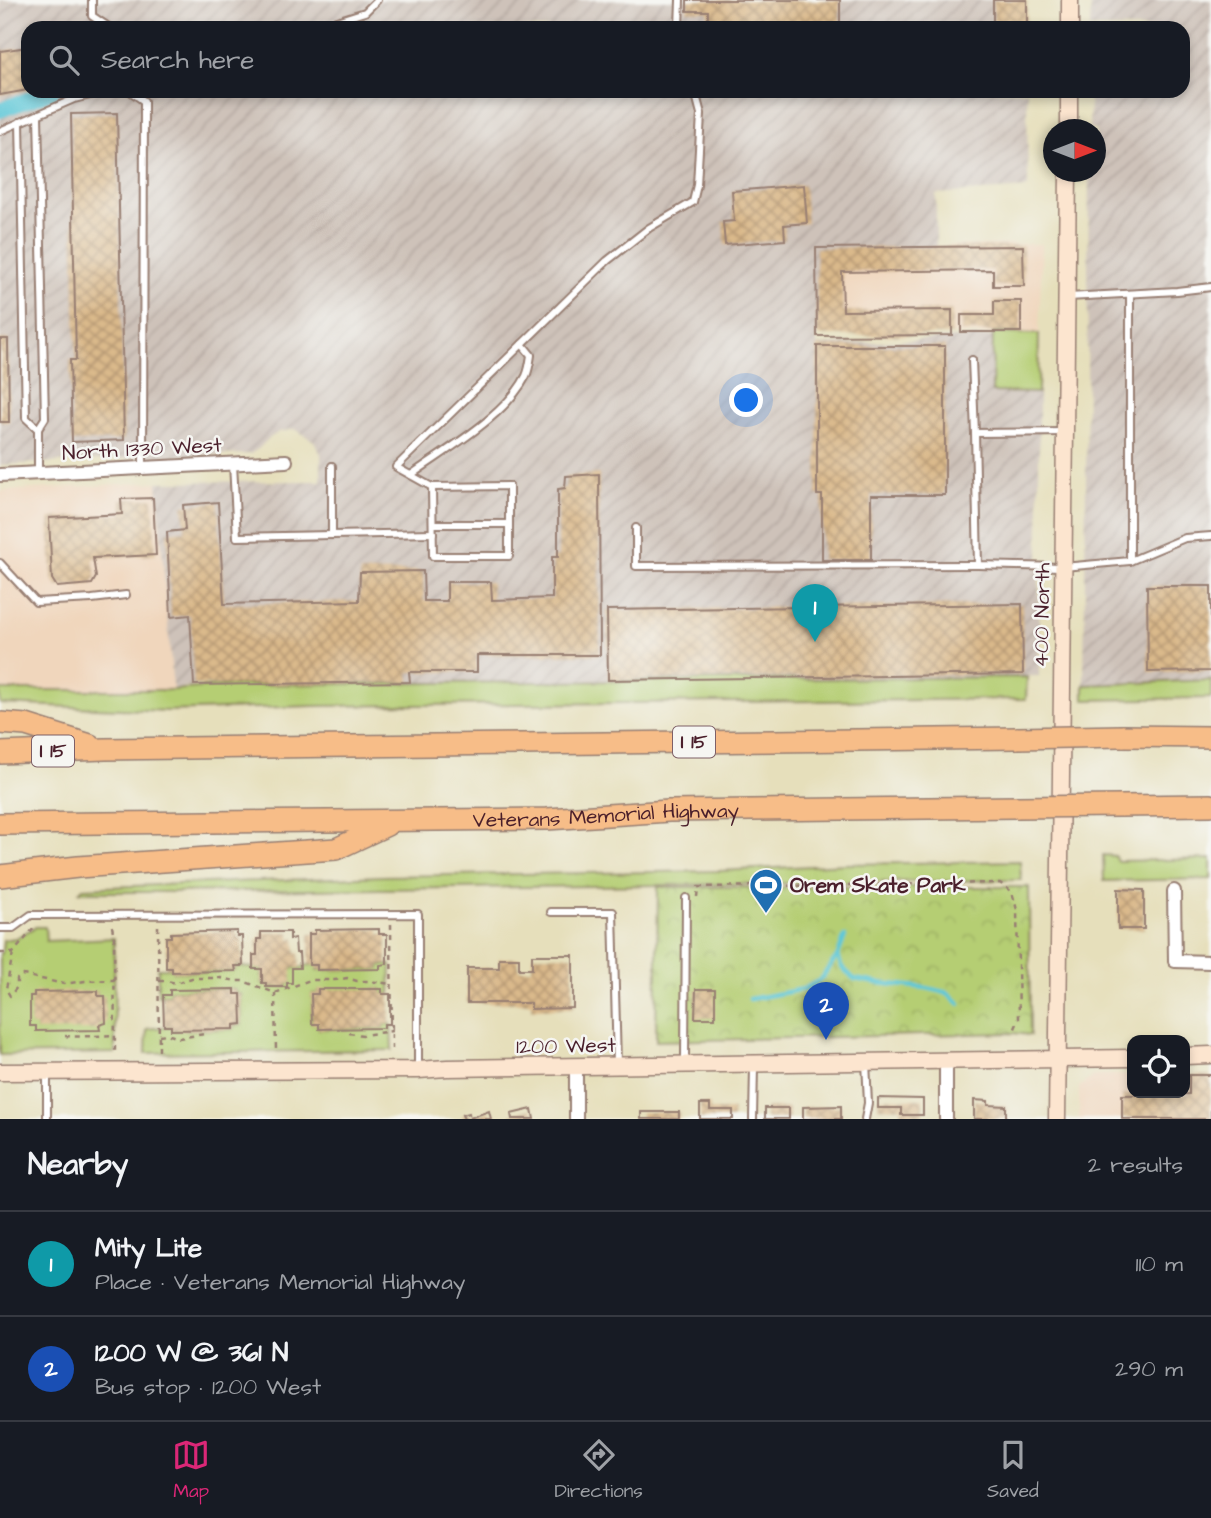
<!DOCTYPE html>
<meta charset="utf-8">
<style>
body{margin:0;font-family:"Architects Daughter",sans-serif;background:#242831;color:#f1f3f6}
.controls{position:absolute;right:21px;bottom:21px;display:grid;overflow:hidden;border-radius:14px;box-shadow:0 4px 10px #0003}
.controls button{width:63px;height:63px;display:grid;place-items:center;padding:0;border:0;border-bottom:2px solid #363941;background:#171b24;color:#f1f3f6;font:35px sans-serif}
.compass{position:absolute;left:1043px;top:119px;width:63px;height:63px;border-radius:50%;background:#171b24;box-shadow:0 4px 10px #0003;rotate:90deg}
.you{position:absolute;left:747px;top:401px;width:24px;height:24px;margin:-18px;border:5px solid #fff;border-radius:50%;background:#1a73e8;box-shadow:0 0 0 10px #1a73e833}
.badge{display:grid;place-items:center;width:46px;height:46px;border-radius:50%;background:#db2777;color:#fff;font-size:23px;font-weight:700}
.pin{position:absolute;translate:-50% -58px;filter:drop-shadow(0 2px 4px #0008)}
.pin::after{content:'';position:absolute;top:37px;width:24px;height:21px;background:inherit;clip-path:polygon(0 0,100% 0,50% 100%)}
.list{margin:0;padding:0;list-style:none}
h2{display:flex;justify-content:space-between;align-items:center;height:91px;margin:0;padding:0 28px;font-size:30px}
h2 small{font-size:23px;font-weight:400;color:#9ea1a6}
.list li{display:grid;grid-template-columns:46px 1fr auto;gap:21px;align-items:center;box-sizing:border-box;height:105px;padding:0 28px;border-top:2px solid #363941}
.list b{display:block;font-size:26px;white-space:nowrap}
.list p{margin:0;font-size:23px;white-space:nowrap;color:#9ea1a6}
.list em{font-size:23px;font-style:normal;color:#9ea1a6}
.icon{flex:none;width:38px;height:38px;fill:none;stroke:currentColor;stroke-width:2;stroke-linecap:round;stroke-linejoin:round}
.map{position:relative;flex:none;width:1211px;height:1119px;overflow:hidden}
.search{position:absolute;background:#171b24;box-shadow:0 4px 10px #0003;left:21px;right:21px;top:21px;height:77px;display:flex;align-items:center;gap:18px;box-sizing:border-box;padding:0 24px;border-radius:21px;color:#9ea1a6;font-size:26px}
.sheet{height:301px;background:#171b24}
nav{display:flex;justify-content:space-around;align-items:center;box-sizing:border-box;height:98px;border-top:2px solid #363941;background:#171b24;font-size:19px;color:#9ea1a6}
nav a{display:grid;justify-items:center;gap:4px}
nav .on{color:#db2777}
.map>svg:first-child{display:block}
.built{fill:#f0d6bc}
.industrial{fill:url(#industrial-furrows)}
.grass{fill:#b5ce73;stroke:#80764f;stroke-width:2}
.park{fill:url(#park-crowns);stroke:#80764f;stroke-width:2}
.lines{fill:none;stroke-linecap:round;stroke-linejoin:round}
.stream{stroke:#5ec8d8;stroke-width:4.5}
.canal{stroke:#5ec8d8;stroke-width:16}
.building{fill:url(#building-cross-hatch)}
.lane-casing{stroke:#987f73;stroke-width:10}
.street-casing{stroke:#987f73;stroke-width:16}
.secondary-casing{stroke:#987f73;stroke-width:19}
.highway-casing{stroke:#987f73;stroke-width:24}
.path{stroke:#987f73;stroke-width:2.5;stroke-dasharray:5 5;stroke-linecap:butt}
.lane{stroke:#fff;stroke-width:6}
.street{stroke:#fff;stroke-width:12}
.secondary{stroke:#fce5cf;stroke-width:16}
.highway{stroke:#f7bd88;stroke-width:21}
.highway-bridge-casing{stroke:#987f73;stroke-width:24;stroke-linecap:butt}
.highway-bridge{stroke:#f7bd88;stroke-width:21}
.labels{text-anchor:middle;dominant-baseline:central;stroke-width:5;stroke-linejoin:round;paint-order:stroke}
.shield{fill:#f6f6f2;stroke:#7e6067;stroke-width:2}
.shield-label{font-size:19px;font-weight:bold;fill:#4a1f2b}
.street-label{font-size:21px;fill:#4a1f2b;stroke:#f6f6f2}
.poi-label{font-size:21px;font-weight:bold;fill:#4a1f2b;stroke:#f6f6f2;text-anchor:start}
</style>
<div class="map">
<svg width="1211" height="1119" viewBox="0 0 1211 1119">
<defs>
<pattern id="industrial-furrows" width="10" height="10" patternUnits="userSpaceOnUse" patternTransform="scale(1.75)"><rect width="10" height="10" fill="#cec2b9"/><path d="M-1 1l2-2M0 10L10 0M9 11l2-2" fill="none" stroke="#b2a69f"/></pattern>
<pattern id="park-crowns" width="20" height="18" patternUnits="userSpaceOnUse" patternTransform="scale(1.75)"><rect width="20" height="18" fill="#b5ce73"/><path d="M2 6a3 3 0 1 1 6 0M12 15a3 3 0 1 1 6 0" fill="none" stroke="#9db064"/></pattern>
<pattern id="building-cross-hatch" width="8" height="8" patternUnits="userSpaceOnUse" patternTransform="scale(1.75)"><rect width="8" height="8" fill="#dab98b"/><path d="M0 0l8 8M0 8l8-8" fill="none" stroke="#b39672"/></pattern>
</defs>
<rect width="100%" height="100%" fill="#f6f6f2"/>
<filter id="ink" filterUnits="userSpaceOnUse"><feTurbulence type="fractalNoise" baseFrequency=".0143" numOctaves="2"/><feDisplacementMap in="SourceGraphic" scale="14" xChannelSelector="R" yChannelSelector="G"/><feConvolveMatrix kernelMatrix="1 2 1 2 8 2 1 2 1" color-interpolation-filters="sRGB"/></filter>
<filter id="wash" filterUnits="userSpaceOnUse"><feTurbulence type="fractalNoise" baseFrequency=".00686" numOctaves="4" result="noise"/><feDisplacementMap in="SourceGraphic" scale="28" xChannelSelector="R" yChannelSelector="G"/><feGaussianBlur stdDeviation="1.57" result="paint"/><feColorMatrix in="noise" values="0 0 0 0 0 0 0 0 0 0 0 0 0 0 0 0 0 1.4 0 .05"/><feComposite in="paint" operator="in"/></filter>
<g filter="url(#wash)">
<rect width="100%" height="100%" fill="#e6dfbb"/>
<!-- built -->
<g class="built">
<path d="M1042,244l-3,90 -222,2 -1,-88z"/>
<path d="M157,482l16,208h-173v-199z"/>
<path d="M1095,1075h37v18h53v-18l26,1v43h-132v-32z"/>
</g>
<!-- industrial -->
<g class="industrial">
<path d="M0,0h1027v28h-999v63h999l1,97 -92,6v53l-120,1 1,97 222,-11v342l-844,9 -22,5 -16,-208 164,-1v-27l-7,-13 -19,-12 -16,3 -11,7 -10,10 -8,5 -95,3 -155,8z"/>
<path d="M1091,0h120v683l-127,2 5,-513h7v-42l-7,-1 1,-38h93v-63h-93z"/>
</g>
<!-- grass -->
<g class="grass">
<path d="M993,333l46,1 -1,59 -46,-1z"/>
<path d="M1027,677l-1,22 -713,7 -145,5 -168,-7v-14h173l58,-5z"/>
<path d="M1211,680v18l-127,2v-15z"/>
<path d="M1103,855l12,1 2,5 94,-2v20l-107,2z"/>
<path d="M1020,861l1,19 -849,12h-93l4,-4 299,-12 338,-5 126,-7z"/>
<path d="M35,927h10l1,14 68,-3 1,115 -115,2v-102h2l1,-13 13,-2z"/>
<path d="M309,965h8v5l63,-1v-4h11l-1,29h-8v-5l-70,5v29l7,1v5l64,-1 1,-4h7l1,26 -246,3 1,-24 24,-3 1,4 61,-1 1,-4 8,-1 -1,-30h-6v-5l-65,1v5h-12v-27h14l1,4 62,-1v-5l27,3v14h4l1,4h20l5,-19h8z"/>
</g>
<!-- park -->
<path class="park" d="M658,887h371l1,148 -17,-2 -357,8z"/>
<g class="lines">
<!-- stream -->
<g class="stream">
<path d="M845,936l-7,19 3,11 13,13 24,4 49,5 21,5 12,11"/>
<path d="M750,999l54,-10 16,-9 18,-25"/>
</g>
<!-- canal -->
<path class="canal" d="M0,110l52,-19"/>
</g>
<g id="blocks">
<!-- building -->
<g class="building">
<path d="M687,0h153v28h-132v-17h-21z"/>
<rect x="993" y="0" width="34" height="28"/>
<path d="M28,47v43l-28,5v-44z"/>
<path d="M117,113l7,327 -52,2 -2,-82h6l-5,-246z"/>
<path d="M804,185l3,38 -23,2 1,15 -60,5 -2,-23 11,-1 -2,-30z"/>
<path d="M1023,246l1,40h-31v-16l-151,2 1,39 109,-1v25l-135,1 -1,-88z"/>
<path d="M994,301h27v31h-60v-17h33z"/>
<path d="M0,339h8l1,83h-9z"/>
<path d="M817,346h128v149h-74v65h-49v-65h-5z"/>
<path d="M599,474l1,181h-123v17h-68l1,10 -216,3 -4,-70 -19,2 -4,-85 18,-2 -2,-25 35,-3 6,102 135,-3 1,-29 63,-1 1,30h23v-19h44l1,18 60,-2v-41h6v-68l7,-1 1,-12z"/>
<path d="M153,498l3,57 -63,3 3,19 -4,7 -35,3 -5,-8 -3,-61 73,-4 -1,-15z"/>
<path d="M1147,586h64v85l-63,1z"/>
<path d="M1022,604l1,70 -415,6 -1,-70z"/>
<path d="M1118,889l26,1v39h-26z"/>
<path d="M379,929v5h8v30l-7,1v4l-63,1v-5h-8v-31h6v-4z"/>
<path d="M237,931v5h5l1,30h-8l1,5 -64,1v-4h-6v-31h5v-4z"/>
<path d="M261,932h29v7l5,-1 1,15h3l1,15h-8v15h-5v4h-21v-4h-4v-14h-9v-14h4v-16h4z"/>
<path d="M532,955h41v53l-42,1v-6h-64v-35h32v-10h20v11h13z"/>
<path d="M235,989v5h6l1,30 -8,1v4l-63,1v-4h-7l-1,-31h7v-5z"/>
<path d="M318,989h64v5h8v30h-6v4l-65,1v-5h-7l-1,-30h7z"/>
<path d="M696,989h19v29h-20z"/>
<path d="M98,991v5h7l1,27 -7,2 1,5 -64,1v-5h-6v-30h4v-4z"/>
<path d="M1189,1075h22v44h-89v-24l67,-1z"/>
<path d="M878,1098l45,1v16h-22v-7h-23z"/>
<path d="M974,1100l14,1v4l18,1v13h-32z"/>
<path d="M700,1104h10v6h23v9h-33z"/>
<path d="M841,1106v13h-38v-12z"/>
<rect x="765" y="1108" width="24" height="11"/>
<path d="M532,1109l2,10h-22l-1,-5z"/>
<path d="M489,1111l2,8h-27l-2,-4 7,-2 1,5z"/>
<rect x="641" y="1112" width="38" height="7"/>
</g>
</g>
</g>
<g filter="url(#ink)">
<use href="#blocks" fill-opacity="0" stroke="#987f73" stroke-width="2"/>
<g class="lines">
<defs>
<g id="lane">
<path d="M92,0v16l18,12"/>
<path d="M314,28l51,-16 12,-12"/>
<path d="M679,28l1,-28"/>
<path d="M130,91l14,10 -1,368"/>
<path d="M38,115l7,303 -7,11v44"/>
<path d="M20,122l6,296 12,11"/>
<path d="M0,131l74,-32 33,-8"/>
<path d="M1130,294v267"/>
<path d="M1068,297l109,-6 34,-4"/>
<path d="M972,360l3,73"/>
<path d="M1064,432l-89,1 3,132 85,2 67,-6 55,-23 26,-2"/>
<path d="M233,464l4,73 95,-2"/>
<path d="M332,466v69l101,-2"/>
<path d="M411,475c36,-26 95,-59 115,-99 3,-6 4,-14 5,-21l-9,-11"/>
<path d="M432,487l1,69h76v-70l-77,1 -36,-20 211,-206 42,-33 44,-26 4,-17 4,-71 -6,-23"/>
<path d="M433,524h76"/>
<path d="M636,528v38l342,-1"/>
<path d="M0,563l36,39 56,-3 34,-4"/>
<path d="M551,912h62l4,153"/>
<path d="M0,928h13l18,-13 387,-1v155"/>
<path d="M685,1063l1,-165"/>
<path d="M47,1074v45"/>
<path d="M753,1119l1,-53"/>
<path d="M865,1119l3,-16 -2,-41"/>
</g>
<g id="street">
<path d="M0,475l286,-14"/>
<path d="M1174,891l1,70 36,1"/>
<path d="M576,1068v51"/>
<path d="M946,1119v-59"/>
</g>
<g id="secondary">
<path d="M1070,28v-28"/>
<path d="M1069,130v-39"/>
<path d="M1185,1056l26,-1"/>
<path d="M0,1072l418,-2 29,-2 685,-10"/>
<path d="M1057,1119l11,-947"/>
</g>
<g id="highway">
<path d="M0,723l26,2 64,20"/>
<path d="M1122,736l89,1"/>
<path d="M0,753l105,-4 913,-11"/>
<path d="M1120,806l91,-1"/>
<path id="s1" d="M0,824l547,-5 122,-8 349,-4"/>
<path d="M0,876l78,-9 258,-18 51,-24"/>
</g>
</defs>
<!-- lane casing -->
<use href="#lane" class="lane-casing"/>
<!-- street casing -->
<use href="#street" class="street-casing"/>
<!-- secondary casing -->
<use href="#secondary" class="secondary-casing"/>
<!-- highway casing -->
<use href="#highway" class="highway-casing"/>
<!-- path -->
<g class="path">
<path d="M697,897l1,-10 302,-4 12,9 5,18 2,109 -6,14"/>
<path d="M391,924l1,126"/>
<path d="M112,926l2,12 1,115"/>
<path d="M158,926l1,127"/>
<path d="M0,953h13l22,-26h2"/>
<path d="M13,953l-7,36 4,7 7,-9v-8l6,-4 41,9 21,-3 29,-1"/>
<path d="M159,981h7l10,2 16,-5h29l15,3h7l32,12 35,-13h25l12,-2 10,3h12l22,3"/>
<path d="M275,993l1,58"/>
<path d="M349,1033l14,2 29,-4"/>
<path d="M159,1035l8,-1 12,4 26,-4"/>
<path d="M65,1036c16,1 34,0 50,-1"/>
</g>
<!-- lane -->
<use href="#lane" class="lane"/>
<!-- street -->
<use href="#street" class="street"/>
<!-- secondary -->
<use href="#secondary" class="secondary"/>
<!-- highway -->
<use href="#highway" class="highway"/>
<defs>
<g id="highway-bridge">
<path d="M1018,738l104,-2"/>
<path d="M1018,807l102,-1"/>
</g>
</defs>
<!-- highway-bridge casing -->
<use href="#highway-bridge" class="highway-bridge-casing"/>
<!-- highway-bridge -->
<use href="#highway-bridge" class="highway-bridge"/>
</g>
</g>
<!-- icons -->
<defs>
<symbol id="stadium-pin" viewBox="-11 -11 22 30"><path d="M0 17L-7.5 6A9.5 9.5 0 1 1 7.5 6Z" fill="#1f6fb2" stroke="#f6f6f2"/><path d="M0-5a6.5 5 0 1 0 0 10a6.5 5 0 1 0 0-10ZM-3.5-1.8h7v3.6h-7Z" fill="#fff"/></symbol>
</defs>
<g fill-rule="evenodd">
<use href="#stadium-pin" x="747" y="866" width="38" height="52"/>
</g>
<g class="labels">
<!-- shield labels -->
<g class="shield">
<rect x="673" y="726.5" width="42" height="31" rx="5"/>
<rect x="32" y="735.5" width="42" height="31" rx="5"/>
</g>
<g class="shield-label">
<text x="694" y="742">I 15</text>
<text x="53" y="751">I 15</text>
</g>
<!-- street labels -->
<g class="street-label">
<text transform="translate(142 449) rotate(-3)">North 1330 West</text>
<text transform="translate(1042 615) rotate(-89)">400 North</text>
<text stroke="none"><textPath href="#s1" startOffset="606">Veterans Memorial Highway</textPath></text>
<text transform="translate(566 1046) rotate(-1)">1200 West</text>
</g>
<!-- poi labels -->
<g class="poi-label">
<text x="790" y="885">Orem Skate Park</text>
</g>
</g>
</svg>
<div class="controls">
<button><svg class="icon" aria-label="locate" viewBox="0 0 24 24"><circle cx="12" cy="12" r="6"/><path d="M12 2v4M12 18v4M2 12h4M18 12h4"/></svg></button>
</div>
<svg class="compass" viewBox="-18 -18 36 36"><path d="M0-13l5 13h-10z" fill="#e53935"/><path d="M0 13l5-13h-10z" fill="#9ea1a6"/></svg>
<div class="you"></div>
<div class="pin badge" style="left:815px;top:642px;background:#0f9aa8">1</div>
<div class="pin badge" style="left:826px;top:1040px;background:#1a4fb4">2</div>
<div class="search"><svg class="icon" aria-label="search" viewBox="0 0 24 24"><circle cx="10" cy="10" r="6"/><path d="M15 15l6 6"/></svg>Search here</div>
</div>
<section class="sheet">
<h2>Nearby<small>2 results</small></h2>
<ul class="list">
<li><span class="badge" style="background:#0f9aa8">1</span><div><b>Mity Lite</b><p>Place · Veterans Memorial Highway</p></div><em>110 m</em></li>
<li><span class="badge" style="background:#1a4fb4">2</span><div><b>1200 W @ 361 N</b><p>Bus stop · 1200 West</p></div><em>290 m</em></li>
</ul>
</section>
<nav>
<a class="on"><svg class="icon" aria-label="map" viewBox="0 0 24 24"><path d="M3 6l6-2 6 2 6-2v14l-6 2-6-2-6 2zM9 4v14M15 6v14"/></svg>Map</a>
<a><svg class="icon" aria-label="directions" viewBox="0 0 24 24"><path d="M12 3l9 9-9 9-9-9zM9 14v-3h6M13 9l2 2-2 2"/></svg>Directions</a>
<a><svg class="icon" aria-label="saved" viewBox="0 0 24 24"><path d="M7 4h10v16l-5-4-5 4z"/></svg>Saved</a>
</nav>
